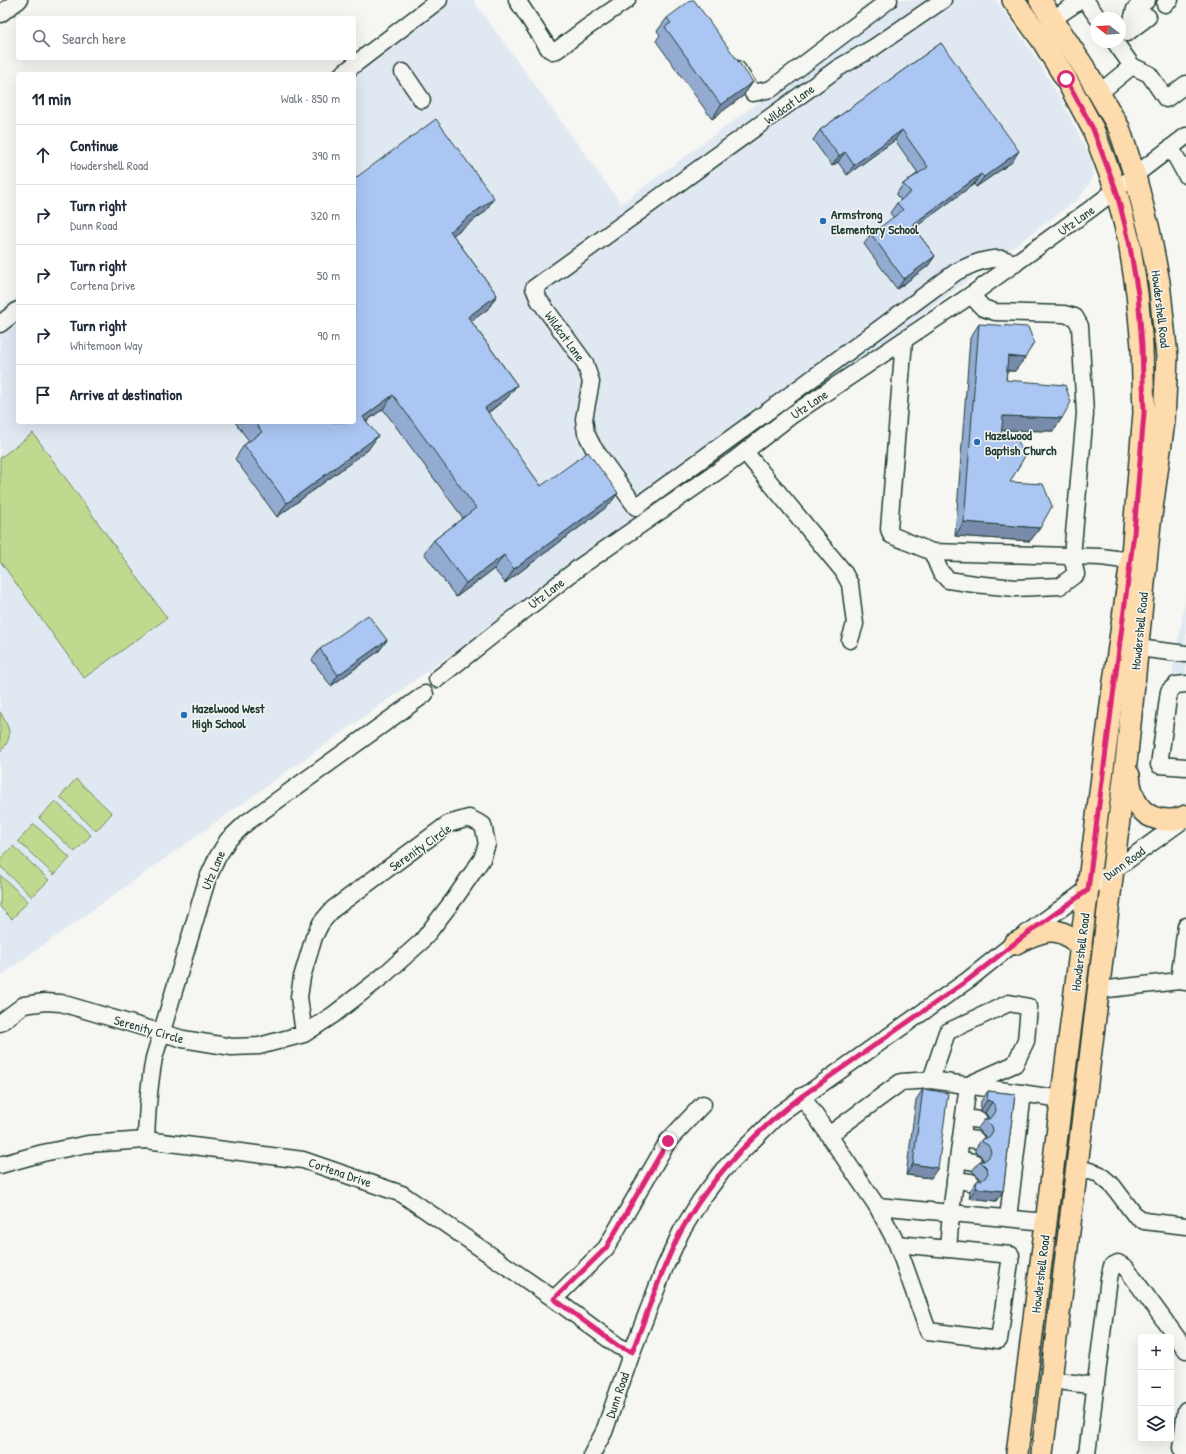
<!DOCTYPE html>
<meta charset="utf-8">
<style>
body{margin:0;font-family:"Patrick Hand",sans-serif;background:#f2f2f3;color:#1f2937}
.controls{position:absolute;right:12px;bottom:12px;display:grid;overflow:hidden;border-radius:4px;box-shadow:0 4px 16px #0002}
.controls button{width:36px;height:36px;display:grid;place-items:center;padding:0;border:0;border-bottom:1px solid #e0e1e3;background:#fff;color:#1f2937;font:20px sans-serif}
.compass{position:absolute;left:1090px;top:12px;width:36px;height:36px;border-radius:50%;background:#fff;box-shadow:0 4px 16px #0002;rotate:287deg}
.stop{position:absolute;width:12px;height:12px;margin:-9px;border:3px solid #db2777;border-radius:50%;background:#fff}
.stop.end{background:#db2777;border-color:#fff;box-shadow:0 1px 4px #0008}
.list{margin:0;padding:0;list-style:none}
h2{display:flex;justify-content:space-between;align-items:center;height:52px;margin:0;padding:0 16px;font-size:17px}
h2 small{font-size:13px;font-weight:400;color:#747a83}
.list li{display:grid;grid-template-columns:26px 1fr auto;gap:12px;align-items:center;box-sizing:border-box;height:60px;padding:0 16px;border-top:1px solid #e0e1e3}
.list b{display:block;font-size:15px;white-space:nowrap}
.list p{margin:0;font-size:13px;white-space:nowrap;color:#747a83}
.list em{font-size:13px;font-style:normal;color:#747a83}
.icon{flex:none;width:22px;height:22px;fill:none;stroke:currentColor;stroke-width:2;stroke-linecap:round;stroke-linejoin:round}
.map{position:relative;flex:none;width:1186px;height:1454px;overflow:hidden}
.search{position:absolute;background:#fff;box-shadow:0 4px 16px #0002;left:16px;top:16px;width:340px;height:44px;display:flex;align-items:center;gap:10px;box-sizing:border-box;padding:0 14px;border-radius:4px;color:#747a83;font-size:15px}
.panel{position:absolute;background:#fff;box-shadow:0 4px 16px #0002;left:16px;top:72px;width:340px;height:352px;border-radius:4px}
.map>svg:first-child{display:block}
.built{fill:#e0e8f2}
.green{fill:#c1d98f;stroke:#708b62}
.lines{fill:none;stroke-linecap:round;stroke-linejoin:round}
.minor-casing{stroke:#1f3d34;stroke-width:19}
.major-casing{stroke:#1f3d34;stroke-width:24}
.minor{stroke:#f6f6f2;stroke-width:16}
.major{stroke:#fedbac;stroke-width:21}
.wall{fill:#93aad1;stroke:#1f3d34}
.shaded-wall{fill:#788baa;stroke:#1f3d34}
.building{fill:#abc6f3;stroke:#1f3d34}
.route{stroke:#db2777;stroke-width:5}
.poi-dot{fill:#1f6fb2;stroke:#f6f6f2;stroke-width:1.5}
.labels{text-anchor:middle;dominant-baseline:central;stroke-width:3;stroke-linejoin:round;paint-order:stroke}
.street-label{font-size:13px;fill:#1f3d34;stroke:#f6f6f2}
.poi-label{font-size:13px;font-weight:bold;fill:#1f3d34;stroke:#f6f6f2;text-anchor:start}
</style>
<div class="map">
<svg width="1186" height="1454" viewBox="0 0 1186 1454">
<rect width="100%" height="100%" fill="#f6f6f2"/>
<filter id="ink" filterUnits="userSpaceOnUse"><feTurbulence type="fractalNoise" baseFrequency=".025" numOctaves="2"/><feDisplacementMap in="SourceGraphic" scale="8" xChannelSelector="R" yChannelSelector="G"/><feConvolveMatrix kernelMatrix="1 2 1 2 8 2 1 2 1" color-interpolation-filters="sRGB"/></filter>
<g filter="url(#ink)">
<!-- built -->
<g class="built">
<path d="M428,0h45l148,204 275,-204h100l6,8 37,55 24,40 29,59 1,11 -4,12 -12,15 -343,253 -734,523v-665l18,-14v125h336v-348h-28l22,-16h6v-4z"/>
<path d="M1186,598v77l-14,-1z"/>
</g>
<!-- green -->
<g class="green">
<path d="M33,433l134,185 -83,60 -84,-117v-103z"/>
<path d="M0,712c9,16 15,24 0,40z"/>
<path d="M76,779l36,34 -16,18 -36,-34z"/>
<path d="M55,801l36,34 -16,17 -36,-34z"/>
<path d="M34,824l36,34 -16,17 -36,-34z"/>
<path d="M13,846l36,34 -17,17 -32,-31v-7z"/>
<path d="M0,875l28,26 -16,18 -12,-12z"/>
</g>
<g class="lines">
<defs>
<g id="minor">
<path d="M517,0l32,49 4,2 4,-1 29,-22 41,-28"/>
<path d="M943,0l-70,48 -35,20 -304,220 5,12 46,63 6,19 -7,37 2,14 7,14 43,60 120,-87 200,-148c14,-7 31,-15 47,-13 4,1 9,3 12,5"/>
<path d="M1085,0l13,18"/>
<path d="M1165,4l5,-4"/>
<path d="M0,14l19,-14"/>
<path d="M1053,19l28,-19"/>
<path d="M1129,31l6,-22 12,-9"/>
<path d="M1127,33l21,-16"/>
<path d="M1132,66l17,8 17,25 20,-15"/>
<path d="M737,69l16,24 18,-4 118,-89"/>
<path d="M403,72l19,28"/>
<path d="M342,74l97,-74"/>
<path d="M1099,93l33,-27 -17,-24"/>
<path d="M1171,148l15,27"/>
<path d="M0,324l18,-14"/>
<path d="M904,340l-15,189 2,6 41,17 169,5 30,4"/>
<path d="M745,452l98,119 7,13 5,40 -5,16"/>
<path d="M932,552l8,19 8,9 27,4 40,4 45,-2 16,-12 -4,-18 13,-142 -5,-88 -5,-9 -11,-3 -69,-2 -12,-4 -12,-13"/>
<path d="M1138,648l48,6"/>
<path d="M437,679l144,-113 153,-106 58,-45 179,-120 121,-87 94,-72"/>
<path d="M1186,684l-10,1 -7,6 -10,74 27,2"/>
<path d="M1179,981l7,-55"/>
<path d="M1099,990l80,-9 7,1"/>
<path d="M0,1023l24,-18 21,-3 16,1 122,36 49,8 27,-1 45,-12 29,-19 50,-39 39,-35 33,-43 27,-39 5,-15 -4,-19 -14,-7 -21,6 -115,85 -12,14 -7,14 -12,40 -3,20 5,37"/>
<path d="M931,1080l16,-48 62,-29 20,4 -3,34 -11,23 -47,21 -17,127 -3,37"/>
<path d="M802,1096l75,110 169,16"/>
<path d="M964,1118l15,2"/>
<path d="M829,1135l72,-53 30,-2 131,19"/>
<path d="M961,1138l15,2"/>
<path d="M146,1140c1,-28 3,-55 8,-82l53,-178 10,-22 11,-18 18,-17 179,-129"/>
<path d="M958,1159l16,3"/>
<path d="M0,1165l43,-12 45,-9 58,-4 157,20 99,34 152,105 64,47 14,6"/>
<path d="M1077,1167l22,7 14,12 21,28 10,7 42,5"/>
<path d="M955,1180l16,2"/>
<path d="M877,1206l20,38 114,11 -12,85 -71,-9 -31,-87"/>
<path d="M1008,1218l15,-125"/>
<path d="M554,1299l52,-51 62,-107 35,-37"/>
<path d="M1051,1380l45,6"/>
<path d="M1186,1410l-5,38 5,1"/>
<path d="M592,1454l12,-22 28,-80 33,-85 16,-35 19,-31 23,-31 56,-56 189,-134 55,-44 163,-118"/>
<path d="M1087,1454l22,-176 3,-12 6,-3 8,5 60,82"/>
</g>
<g id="major">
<path d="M1013,0l29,40 24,39 27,50 23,61 13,51 8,52 5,53 2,67 -12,141 -19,135 -96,765"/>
<path d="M1040,0l47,72 32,56 16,48 14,54 10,52 8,75 -3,64 -14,102 -23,231 -85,700"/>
<path d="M1129,775c2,26 13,46 42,45 5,0 10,-2 15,-4"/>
<path d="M1014,944c26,-13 46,-23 67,4"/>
</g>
</defs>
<!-- minor casing -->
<use href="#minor" class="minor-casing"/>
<!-- major casing -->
<use href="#major" class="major-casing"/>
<!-- minor -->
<use href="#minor" class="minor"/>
<!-- major -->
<use href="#major" class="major"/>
</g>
<!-- wall -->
<g class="wall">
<path d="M667,18l86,64 -10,14 -31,23 -56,-78 4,-6 -3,-4z"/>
<path d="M941,43l71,119 -36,25 -2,-3 -60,44 21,28 -7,10 -31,23 -33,-45 7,-10 23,-16 -4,-5 7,-10 4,-3 -5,-5 7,-11 15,-11 -23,-33 -48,35 -9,-13 -6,4 -19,-26 7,-10z"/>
<path d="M354,179l131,33 -32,23 44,60 -9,14 -17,12 46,64 -10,13 -19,15 53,73 77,7 -10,13 -103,77 -11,-14 -38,28 -32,-44 10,-13 29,-22 -80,-109 -16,12 1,29 -91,67 -42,-58 9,-14 5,-4 -14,-19h119z"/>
<path d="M979,324l36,47h-8l-1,9 56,38 -9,13 -51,-1 -1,8 9,44 30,46 -10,13 -75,-5 15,-198z"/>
<path d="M387,640l-8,11 -48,35 -19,-26 8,-11z"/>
<path d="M923,1089l8,89 -25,-3 10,-75z"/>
<path d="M988,1091l27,3 -12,97 -7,10 -27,-3 1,-7 7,-10h3v-3l-8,-7 8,-10h3v-2l-3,-4 -5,-3v-3l7,-10h3v-3l-8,-7 8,-10h3v-3l-3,-3 -5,-2 1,-10z"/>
</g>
<!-- shaded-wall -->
<g class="shaded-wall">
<path d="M753,82l-10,14 -31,23 9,-14z"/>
<path d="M902,130l-7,10 -48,35 7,-10z"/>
<path d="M1019,151l-7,11 -36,25 8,-10z"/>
<path d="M845,152l-7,10 -6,4 7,-10z"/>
<path d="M981,174l-7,10 -69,51 7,-10z"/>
<path d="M494,198l-9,14 -44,32 9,-13z"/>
<path d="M935,256l-7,10 -31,23 7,-10z"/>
<path d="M497,295l-9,14 -30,22 10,-14z"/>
<path d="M1008,356l17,2 -10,13 -16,-1z"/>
<path d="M517,385l-10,13 -32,24 10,-14z"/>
<path d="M393,395l-10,14 -29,21 9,-13z"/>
<path d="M1003,416l59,2 -9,13 -60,-1z"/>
<path d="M378,436l-10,14 -91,67 10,-14z"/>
<path d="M618,493l-10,13 -103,77 9,-14z"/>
<path d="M964,522l76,6 -10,13 -75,-5z"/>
<path d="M504,555l-10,14 -38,28 10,-14z"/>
<path d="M387,640l-8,11 -48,35 7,-11z"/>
<path d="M987,1100l5,2 -7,11 -5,-2z"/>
<path d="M913,1164l25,4 -7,10 -25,-3z"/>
<path d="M976,1188l27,3 -7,10 -27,-3z"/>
</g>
<!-- building -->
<g class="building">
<path d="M691,0h3l59,82 -32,23 -56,-78 6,-4 -4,-5z"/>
<path d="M941,43l78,108 -35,26 -3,-3 -69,51 23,31 -31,23 -33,-45 32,-24 -6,-7 14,-11 -8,-8 25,-17 -26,-37 -48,35 -9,-13 -6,4 -19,-26z"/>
<path d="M436,119l58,79 -44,33 47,64 -29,22 49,68 -32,23 56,78 47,-34 30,41 -104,76 -10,-14 -38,28 -32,-43 42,-32 -83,-113 -30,22 15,19 -91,67 -43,-58 18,-13 -7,-10h99v-243z"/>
<path d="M979,324l49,3 6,15 -9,16 -17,-2 -2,24 59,5 6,17 -9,16 -59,-2 -2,22 17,3 7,15 -15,26 33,2 9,22 -12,22 -76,-6z"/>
<path d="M368,615l19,25 -49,35 -18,-26z"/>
<path d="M923,1089l25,4 -10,75 -25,-4z"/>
<path d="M988,1091l27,3 -12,97 -27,-3 1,-7 5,-1 3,-2 3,-5 -1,-5 -7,-7h4l4,-3 3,-5 -1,-4 -2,-4 -6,-3v-3l5,-1 3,-2 3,-5 -1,-5 -7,-7h4l4,-3 3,-5 -1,-5 -3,-4 -5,-2z"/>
</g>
</g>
<g class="lines" filter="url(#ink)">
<!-- route -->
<path class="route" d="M668,1141l-62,107 -52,51 64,47 14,6c16,-40 29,-83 49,-121 29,-53 73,-98 121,-135l166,-116 56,-44 64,-46 46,-357 10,-120 -2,-67 -4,-52 -9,-53 -13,-51 -23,-61 -27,-50"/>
</g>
<!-- markers -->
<g class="poi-dot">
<circle cx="823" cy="221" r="4"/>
<circle cx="977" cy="442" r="4"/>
<circle cx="184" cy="715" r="4"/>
</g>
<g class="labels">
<!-- street labels -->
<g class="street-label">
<text transform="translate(789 104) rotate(-36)">Wildcat Lane</text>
<text transform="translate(1076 220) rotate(-36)">Utz Lane</text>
<text transform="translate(1161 309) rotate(83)">Howdershell Road</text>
<text transform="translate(565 336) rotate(54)">Wildcat Lane</text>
<text transform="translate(809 404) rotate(-34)">Utz Lane</text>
<text transform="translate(546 593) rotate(-38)">Utz Lane</text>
<text transform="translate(1139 631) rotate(-84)">Howdershell Road</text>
<text transform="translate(420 847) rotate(-35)">Serenity Circle</text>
<text transform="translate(1124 863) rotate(-36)">Dunn Road</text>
<text transform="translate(213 870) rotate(-67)">Utz Lane</text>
<text transform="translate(1080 952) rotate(-83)">Howdershell Road</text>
<text transform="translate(149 1029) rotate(16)">Serenity Circle</text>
<text transform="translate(340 1172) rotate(19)">Cortena Drive</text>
<text transform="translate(1040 1274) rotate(-83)">Howdershell Road</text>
<text transform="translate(617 1395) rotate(-71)">Dunn Road</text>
</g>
<!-- poi labels -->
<g class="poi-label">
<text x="831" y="214">Armstrong<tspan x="831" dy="15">Elementary School</tspan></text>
<text x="985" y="435">Hazelwood<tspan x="985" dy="15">Baptish Church</tspan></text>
<text x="192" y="708">Hazelwood West<tspan x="192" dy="15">High School</tspan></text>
</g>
</g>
</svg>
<div class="controls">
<button>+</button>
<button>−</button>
<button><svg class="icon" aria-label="layers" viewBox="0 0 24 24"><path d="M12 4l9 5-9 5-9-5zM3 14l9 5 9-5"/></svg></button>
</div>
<svg class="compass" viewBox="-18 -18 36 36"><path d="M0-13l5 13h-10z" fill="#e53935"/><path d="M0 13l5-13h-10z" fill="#747a83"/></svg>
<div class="stop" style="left:1066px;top:79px"></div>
<div class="stop end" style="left:668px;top:1141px"></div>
<div class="search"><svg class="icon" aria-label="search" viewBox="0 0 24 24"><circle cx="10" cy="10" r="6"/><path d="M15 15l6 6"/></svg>Search here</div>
<section class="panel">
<h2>11 min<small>Walk · 850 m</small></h2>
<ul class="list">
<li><svg class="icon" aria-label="ahead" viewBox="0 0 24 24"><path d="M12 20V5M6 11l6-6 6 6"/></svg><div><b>Continue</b><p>Howdershell Road</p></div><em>390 m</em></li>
<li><svg class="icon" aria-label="right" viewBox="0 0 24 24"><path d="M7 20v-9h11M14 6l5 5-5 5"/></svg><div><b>Turn right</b><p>Dunn Road</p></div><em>320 m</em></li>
<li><svg class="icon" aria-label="right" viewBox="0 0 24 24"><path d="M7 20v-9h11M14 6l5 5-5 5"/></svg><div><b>Turn right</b><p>Cortena Drive</p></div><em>50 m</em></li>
<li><svg class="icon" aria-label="right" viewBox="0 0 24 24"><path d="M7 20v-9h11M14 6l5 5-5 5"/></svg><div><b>Turn right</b><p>Whitemoon Way</p></div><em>90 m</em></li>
<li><svg class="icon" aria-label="arrive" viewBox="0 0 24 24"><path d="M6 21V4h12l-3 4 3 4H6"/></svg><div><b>Arrive at destination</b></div></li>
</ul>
</section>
</div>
